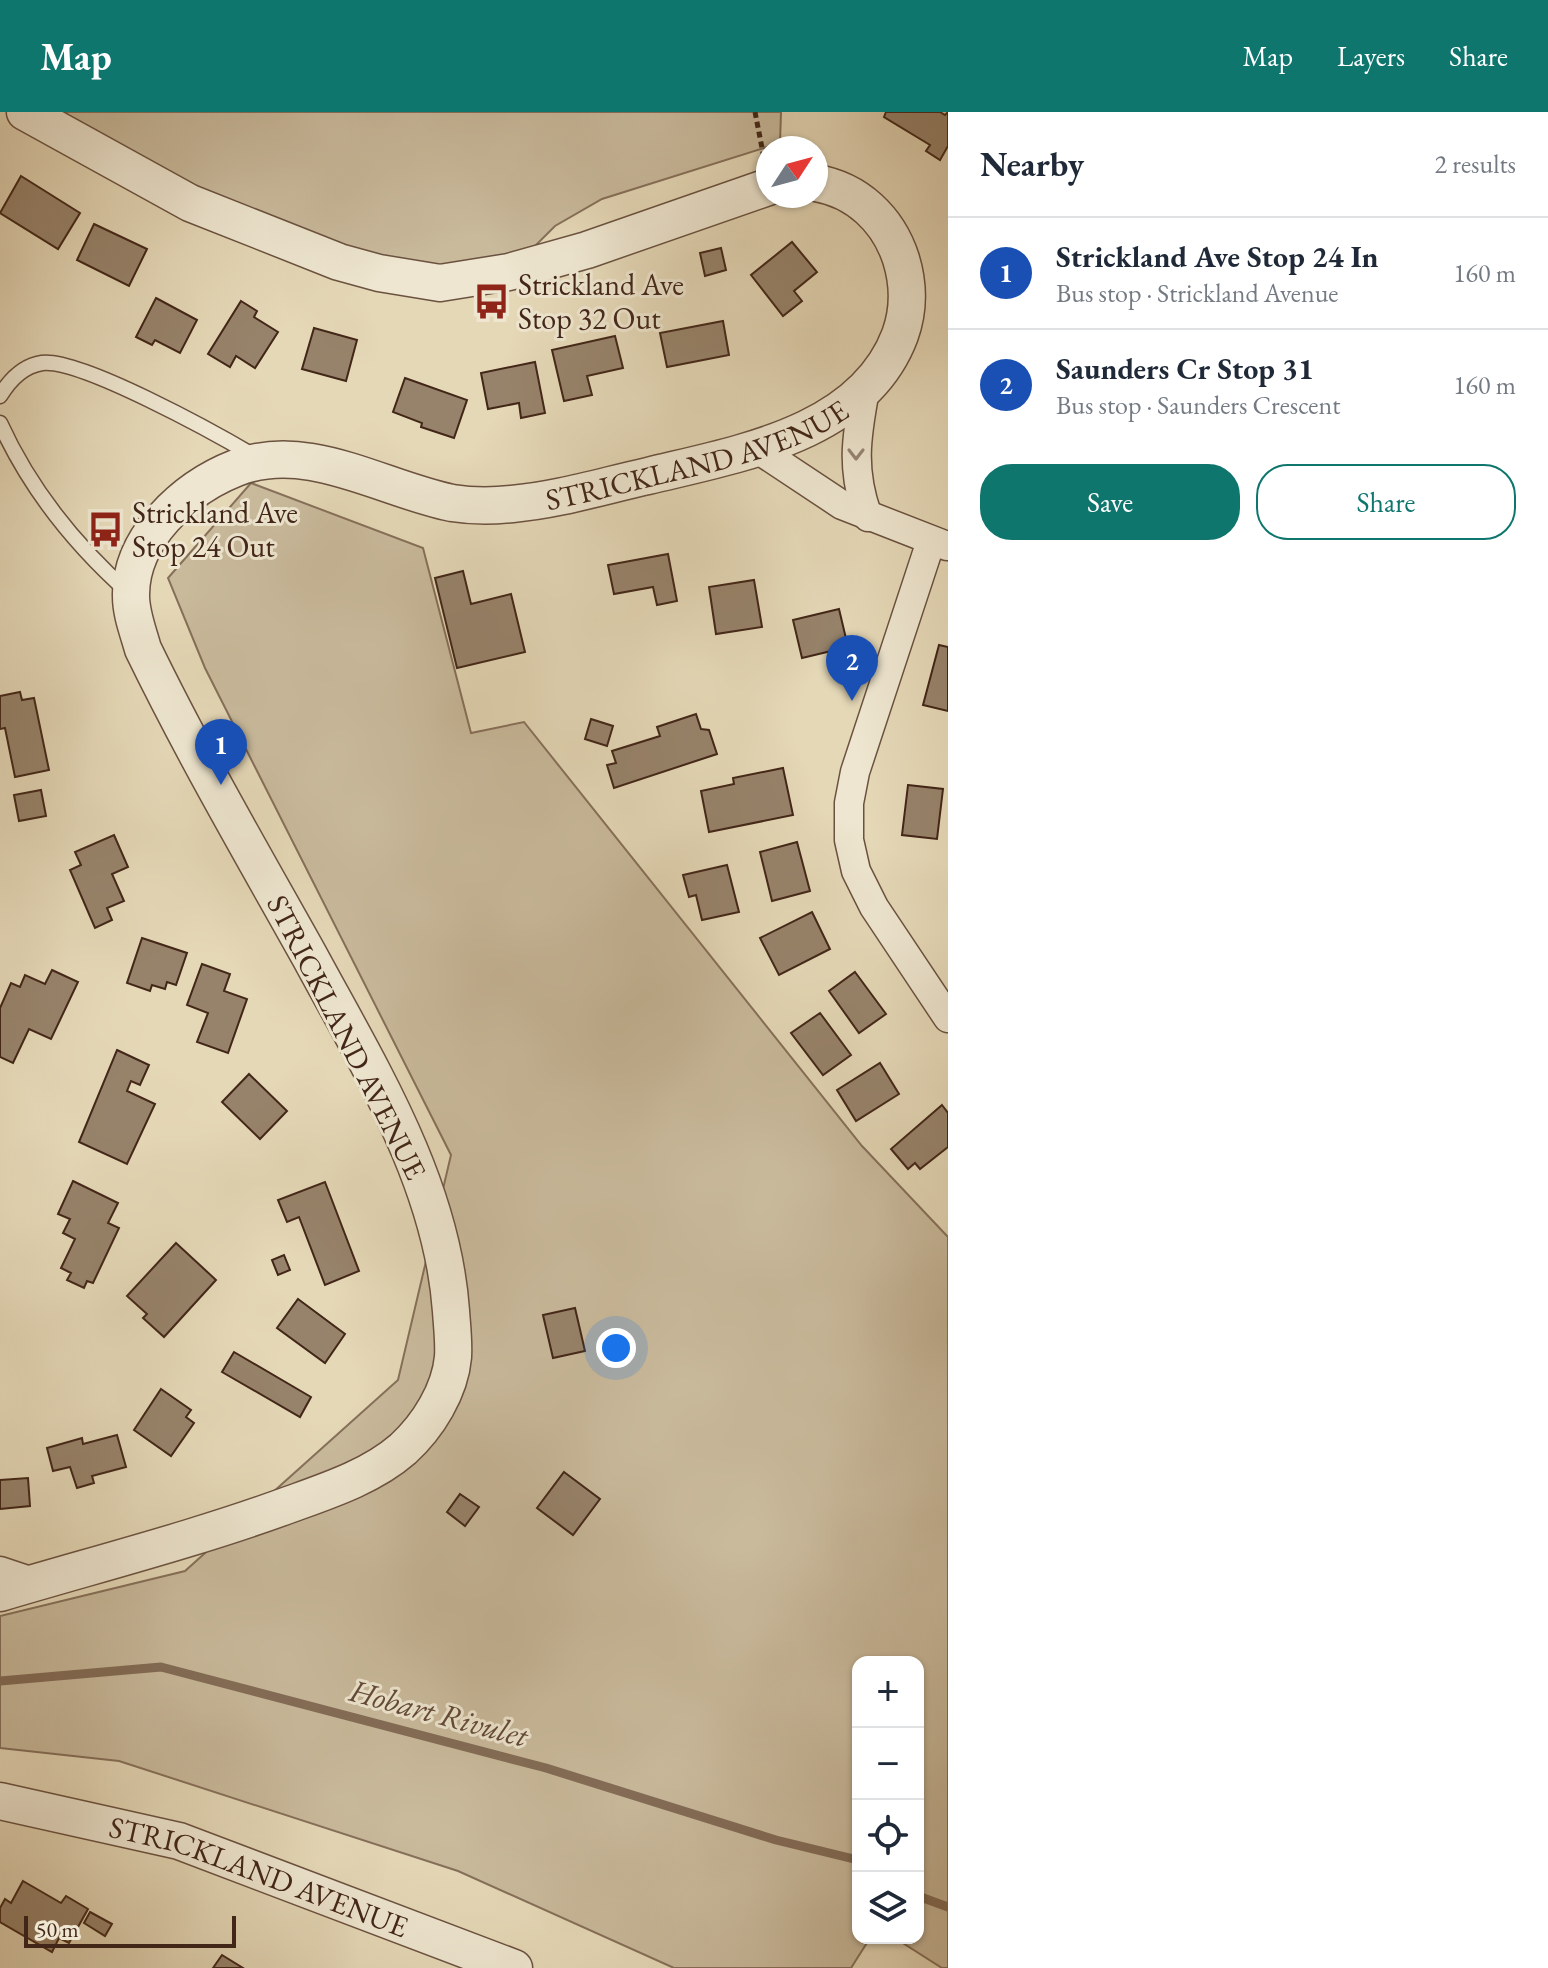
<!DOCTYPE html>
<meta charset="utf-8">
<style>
body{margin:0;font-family:"EB Garamond",serif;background:#f2f2f3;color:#1f2937}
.controls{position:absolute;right:24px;bottom:24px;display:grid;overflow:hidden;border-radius:16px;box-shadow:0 2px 6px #0004}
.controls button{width:72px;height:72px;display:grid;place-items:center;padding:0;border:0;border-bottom:2px solid #e0e1e3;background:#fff;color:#1f2937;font:40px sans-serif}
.compass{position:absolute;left:756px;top:24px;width:72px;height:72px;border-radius:50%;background:#fff;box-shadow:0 2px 6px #0004;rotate:54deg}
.scale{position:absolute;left:24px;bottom:20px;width:212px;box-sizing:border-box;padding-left:8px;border:4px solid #422618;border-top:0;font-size:22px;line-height:28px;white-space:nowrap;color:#422618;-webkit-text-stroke:6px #eee6d0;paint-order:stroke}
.you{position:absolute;left:616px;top:1236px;width:28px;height:28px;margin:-20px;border:6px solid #fff;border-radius:50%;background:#1a73e8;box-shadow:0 0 0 12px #1a73e833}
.badge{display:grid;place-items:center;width:52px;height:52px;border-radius:50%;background:#0f766e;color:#fff;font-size:26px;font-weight:700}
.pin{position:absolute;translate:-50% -66px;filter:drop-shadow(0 2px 4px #0008)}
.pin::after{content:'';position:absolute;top:42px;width:28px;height:24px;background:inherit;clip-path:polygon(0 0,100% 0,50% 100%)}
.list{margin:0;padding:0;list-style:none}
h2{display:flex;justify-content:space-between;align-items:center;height:104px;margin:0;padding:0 32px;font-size:34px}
h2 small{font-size:26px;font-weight:400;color:#747a83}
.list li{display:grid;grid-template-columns:52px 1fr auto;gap:24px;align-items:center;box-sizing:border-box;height:112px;padding:0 32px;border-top:2px solid #e0e1e3}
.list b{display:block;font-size:30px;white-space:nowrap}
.list p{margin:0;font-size:26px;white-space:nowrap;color:#747a83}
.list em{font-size:26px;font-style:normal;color:#747a83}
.actions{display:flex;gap:16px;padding:24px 32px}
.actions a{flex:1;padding:18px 0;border:2px solid #0f766e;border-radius:32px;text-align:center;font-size:28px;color:#0f766e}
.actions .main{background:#0f766e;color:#fff}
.icon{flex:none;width:44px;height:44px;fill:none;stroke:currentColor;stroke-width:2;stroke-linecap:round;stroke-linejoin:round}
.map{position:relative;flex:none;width:948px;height:1856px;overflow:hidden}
header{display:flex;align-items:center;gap:48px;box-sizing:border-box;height:112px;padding:0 40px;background:#0f766e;color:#fff}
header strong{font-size:38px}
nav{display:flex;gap:44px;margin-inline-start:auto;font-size:28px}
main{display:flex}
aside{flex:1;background:#fff}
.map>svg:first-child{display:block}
.green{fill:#c9ba9c;stroke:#86705a;stroke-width:2}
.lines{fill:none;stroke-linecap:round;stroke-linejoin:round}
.stream{stroke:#836c57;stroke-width:9}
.building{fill:#97836b;stroke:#422618;stroke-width:2}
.service-casing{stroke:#6b5240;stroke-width:17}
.minor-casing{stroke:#6b5240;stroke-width:31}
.tertiary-casing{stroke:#6b5240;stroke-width:39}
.path{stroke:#422618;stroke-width:5;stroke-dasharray:6 4;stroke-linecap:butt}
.service{stroke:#eee6d0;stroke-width:14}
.minor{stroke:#eee6d0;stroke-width:28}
.tertiary{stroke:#eee6d0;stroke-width:36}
.oneway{stroke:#988674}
.labels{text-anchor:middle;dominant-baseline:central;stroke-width:6;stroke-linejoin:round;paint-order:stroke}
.poi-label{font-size:30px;fill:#422618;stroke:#eee6d0;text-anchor:start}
.street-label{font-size:30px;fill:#422618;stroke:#eee6d0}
.water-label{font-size:32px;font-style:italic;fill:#624938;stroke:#eee6d0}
</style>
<header>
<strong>Map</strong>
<nav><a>Map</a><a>Layers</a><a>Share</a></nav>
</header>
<main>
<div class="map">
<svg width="948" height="1856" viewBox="0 0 948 1856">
<rect width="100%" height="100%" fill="#e5d8b7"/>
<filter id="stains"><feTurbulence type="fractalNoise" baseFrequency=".0025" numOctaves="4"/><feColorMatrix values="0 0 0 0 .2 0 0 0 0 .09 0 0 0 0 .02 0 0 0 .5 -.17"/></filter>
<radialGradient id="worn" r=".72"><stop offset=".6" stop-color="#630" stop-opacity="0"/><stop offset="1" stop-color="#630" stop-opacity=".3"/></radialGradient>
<!-- green -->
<g class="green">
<path d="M25,0h756l-1,31 -178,56 -47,27 -46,46 -130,1z"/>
<path d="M251,371l172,65 48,185 53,-11 338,424 86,91v731h-6l-47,-30h23v-276h-60v276h12l-19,30h-177l-216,-97 -339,-110 -119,-13v-132l185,-45 213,-191 53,-225 -246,-487 -37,-90z"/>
</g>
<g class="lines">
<!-- stream -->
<g class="stream">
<path d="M0,1569l161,-14 385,101 230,72 82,20"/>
<path d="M918,1784l30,11"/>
</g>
</g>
<!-- building -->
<g class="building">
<path d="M886,0h54l5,3 3,-3v34l-8,14 -14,-9 4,-6 -46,-28z"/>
<path d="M21,64l59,37 -22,36 -58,-36z"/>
<path d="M94,112l53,25 -18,37 -52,-26z"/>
<path d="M792,130l25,30 -23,19 8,10 -19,15 -32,-41z"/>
<path d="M721,136l5,22 -21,6 -5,-23z"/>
<path d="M156,186l41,22 -17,33 -25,-13 -3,5 -16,-8z"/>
<path d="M241,189l16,10 -3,6 24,15 -23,36 -19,-12 -6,11 -22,-13z"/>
<path d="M723,209l6,34 -62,12 -7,-34z"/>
<path d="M314,216l43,12 -11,41 -44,-12z"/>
<path d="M615,224l8,32 -36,8 5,19 -28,6 -12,-51z"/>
<path d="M535,250l10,51 -24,5 -2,-15 -31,6 -7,-36z"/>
<path d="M405,266l62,22 -13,38 -33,-11 1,-4 -29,-11z"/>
<path d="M668,442l9,47 -20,4 -4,-18 -39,7 -6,-29z"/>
<path d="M463,459l8,33 40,-10 14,58 -68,16 -22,-90z"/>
<path d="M754,468l8,47 -46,7 -7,-47z"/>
<path d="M839,497l9,38 -46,11 -9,-38z"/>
<path d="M939,533l9,2v64l-25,-6z"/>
<path d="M20,580l2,8 12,-2 15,72 -34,7 -10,-49 -5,1v-33z"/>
<path d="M696,602l5,15 8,1 8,24 -103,34 -7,-23 9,-2 -4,-12 48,-15 -3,-9z"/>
<path d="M591,607l22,7 -6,20 -22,-7z"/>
<path d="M783,656l10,47 -84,17 -8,-41 33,-7 -1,-6z"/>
<path d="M908,673l35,4 -6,50 -35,-4z"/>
<path d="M41,678l5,26 -27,5 -5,-26z"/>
<path d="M114,723l14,32 -16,7 12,27 -17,7 5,12 -17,8 -25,-58 11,-5 -6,-13z"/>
<path d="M797,730l13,49 -38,10 -12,-49z"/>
<path d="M727,753l12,47 -37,8 -6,-25 -7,2 -6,-22z"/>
<path d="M812,800l18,37 -51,26 -19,-37z"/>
<path d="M142,826l45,15 -11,32 -9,-3 -2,7 -13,-4 -2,6 -23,-8z"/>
<path d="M202,852l28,10 -6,17 23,8 -19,54 -31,-11 11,-29 -21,-8z"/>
<path d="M52,858l26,12 -27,57 -22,-10 -16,34 -13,-6v-49l11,-25 9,4 5,-12 20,9z"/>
<path d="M855,860l31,42 -27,19 -30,-42z"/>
<path d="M820,901l31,42 -28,20 -32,-42z"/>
<path d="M117,938l32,15 -9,20 -9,-4 -4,10 28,13 -28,60 -48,-22z"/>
<path d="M880,951l19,31 -43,27 -19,-31z"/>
<path d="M249,962l38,37 -27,28 -38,-37z"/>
<path d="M942,993l6,8v34l-28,22 -5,-6 -7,6 -17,-20z"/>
<path d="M73,1069l45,22 -10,20 11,5 -26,55 -6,-2 -3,7 -17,-8 4,-7 -10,-5 14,-29 -12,-6 7,-14 -12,-5z"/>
<path d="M325,1070l34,89 -34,14 -26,-68 -12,5 -9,-22z"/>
<path d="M176,1131l40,37 -52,57 -21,-19 4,-4 -20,-18z"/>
<path d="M284,1143l6,15 -12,5 -6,-15z"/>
<path d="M298,1187l47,35 -20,29 -48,-35z"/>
<path d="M575,1196l10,43 -32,7 -10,-43z"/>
<path d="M234,1240l77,45 -11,20 -78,-45z"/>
<path d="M161,1277l30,21 -5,7 8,6 -23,33 -37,-26z"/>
<path d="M117,1323l9,32 -34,9 2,7 -17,5 -7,-21 -17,4 -6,-23 35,-10 1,6z"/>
<path d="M564,1360l36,27 -27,36 -36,-27z"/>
<path d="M28,1366l2,28 -30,3v-29z"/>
<path d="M460,1382l19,13 -14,19 -18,-14z"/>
<path d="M23,1769l38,22 5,-7 22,13 -19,34 -10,-5 -7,14 -52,-30v-14l5,-9 6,4z"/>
<path d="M90,1800l22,12 -7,12 -21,-13z"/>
<path d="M222,1843l21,13h-30z"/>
</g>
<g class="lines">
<defs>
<g id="service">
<path d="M0,284c9,-15 23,-30 42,-33 38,-5 175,71 212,93"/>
<path d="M0,311c30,66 75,122 129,170"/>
</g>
<g id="minor">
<path d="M865,278c-9,48 -14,80 3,127"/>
<path d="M756,336l86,57 105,41"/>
<path d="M931,429l-76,231 -6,31v37l7,31 18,36 74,111"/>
<path d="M0,1459l36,12"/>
</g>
<g id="tertiary">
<path d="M25,0l165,91 149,59 40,11 61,10 69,-11 78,-22 181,-63"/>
<path id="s1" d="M0,1481c97,-29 196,-54 291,-89 39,-14 81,-28 112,-55 25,-23 47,-58 50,-92 1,-15 -1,-31 -2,-46 -9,-128 -81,-243 -141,-354 -57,-102 -116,-203 -167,-308 -5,-18 -12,-35 -12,-53 -1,-58 54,-108 105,-128 72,-28 146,21 216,35 19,3 41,3 60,1 46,-4 91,-18 136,-28 90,-22 215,-42 252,-141 9,-25 9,-50 1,-76 -13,-40 -44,-69 -85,-76"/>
<path id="s2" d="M0,1689l179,40 335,127"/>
</g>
</defs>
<!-- service casing -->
<use href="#service" class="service-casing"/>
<!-- minor casing -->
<use href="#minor" class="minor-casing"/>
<!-- tertiary casing -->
<use href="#tertiary" class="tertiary-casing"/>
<!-- path -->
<path class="path" d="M755,0l9,46"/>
<!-- service -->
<use href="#service" class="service"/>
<!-- minor -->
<use href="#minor" class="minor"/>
<!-- tertiary -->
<use href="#tertiary" class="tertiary"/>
</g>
<!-- one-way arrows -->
<defs><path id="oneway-chevron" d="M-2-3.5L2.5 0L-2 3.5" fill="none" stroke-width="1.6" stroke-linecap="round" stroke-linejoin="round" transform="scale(2)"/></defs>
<use class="oneway" href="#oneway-chevron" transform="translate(856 342) rotate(90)"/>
<!-- icons -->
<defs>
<symbol id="bus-bare" viewBox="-9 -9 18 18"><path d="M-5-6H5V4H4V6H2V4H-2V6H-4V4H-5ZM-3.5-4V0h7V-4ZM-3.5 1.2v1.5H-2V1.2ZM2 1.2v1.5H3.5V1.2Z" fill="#8f2418" stroke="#eee6d0" stroke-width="2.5" paint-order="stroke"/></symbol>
</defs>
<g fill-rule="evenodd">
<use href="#bus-bare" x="466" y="164" width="51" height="51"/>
<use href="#bus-bare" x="80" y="392" width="51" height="51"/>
</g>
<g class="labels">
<!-- poi labels -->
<g class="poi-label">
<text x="518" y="172">Strickland Ave<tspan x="518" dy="34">Stop 32 Out</tspan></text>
<text x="132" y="400">Strickland Ave<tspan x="132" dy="34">Stop 24 Out</tspan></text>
</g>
<!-- street labels -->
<g class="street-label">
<text stroke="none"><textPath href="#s1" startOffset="2022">STRICKLAND AVENUE</textPath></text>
<text transform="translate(347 925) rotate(63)">STRICKLAND AVENUE</text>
<text stroke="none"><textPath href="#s2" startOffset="270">STRICKLAND AVENUE</textPath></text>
</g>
<!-- water labels -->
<g class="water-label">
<text transform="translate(439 1601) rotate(15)">Hobart Rivulet</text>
</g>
</g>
<rect width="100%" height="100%" filter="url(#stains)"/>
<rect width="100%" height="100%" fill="url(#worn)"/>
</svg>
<div class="controls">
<button>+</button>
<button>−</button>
<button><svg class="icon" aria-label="locate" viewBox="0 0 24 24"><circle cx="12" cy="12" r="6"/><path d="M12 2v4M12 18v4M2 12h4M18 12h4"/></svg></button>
<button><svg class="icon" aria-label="layers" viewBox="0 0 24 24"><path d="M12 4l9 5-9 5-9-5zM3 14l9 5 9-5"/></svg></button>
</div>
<svg class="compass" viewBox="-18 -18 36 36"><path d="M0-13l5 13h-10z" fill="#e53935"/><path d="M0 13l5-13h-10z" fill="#747a83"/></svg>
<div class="scale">50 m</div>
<div class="you"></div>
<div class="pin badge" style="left:221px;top:673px;background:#1a4fb4">1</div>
<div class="pin badge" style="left:852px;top:589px;background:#1a4fb4">2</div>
</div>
<aside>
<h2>Nearby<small>2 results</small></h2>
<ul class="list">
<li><span class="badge" style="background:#1a4fb4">1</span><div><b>Strickland Ave Stop 24 In</b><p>Bus stop · Strickland Avenue</p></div><em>160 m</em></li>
<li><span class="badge" style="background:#1a4fb4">2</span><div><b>Saunders Cr Stop 31</b><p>Bus stop · Saunders Crescent</p></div><em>160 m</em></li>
</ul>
<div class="actions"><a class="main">Save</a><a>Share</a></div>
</aside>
</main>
